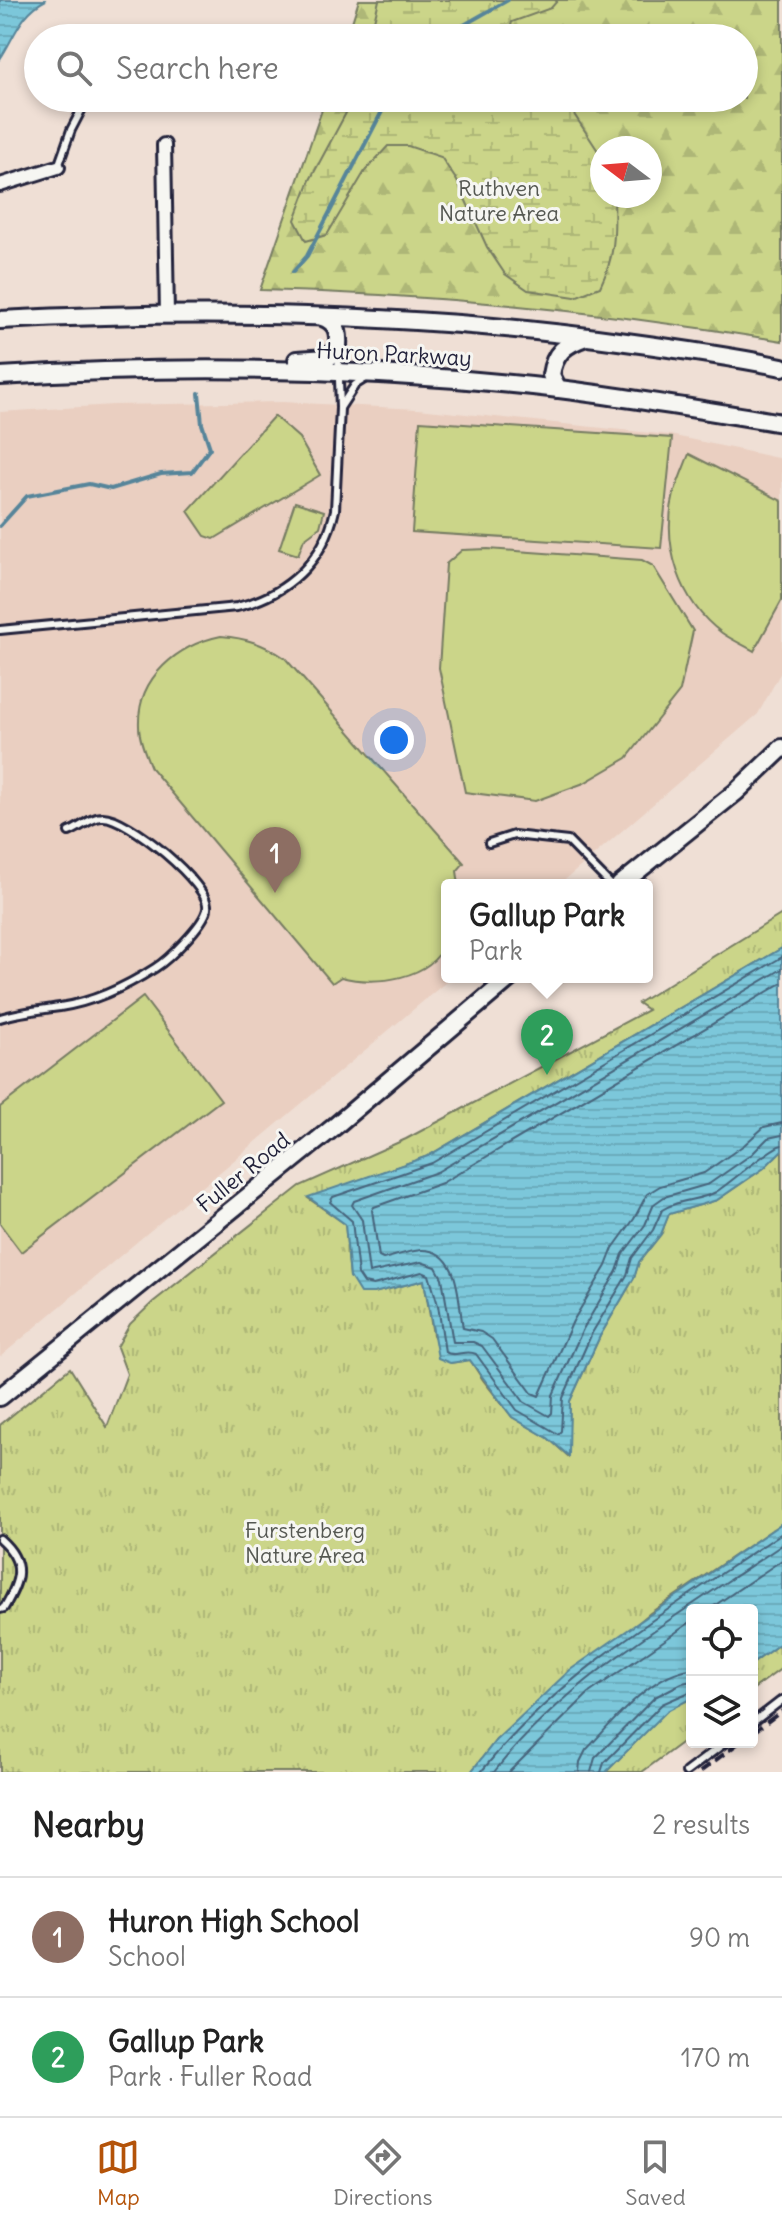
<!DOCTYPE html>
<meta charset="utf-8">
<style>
body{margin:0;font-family:Delius,sans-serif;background:#f6f6f6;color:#222}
.controls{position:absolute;right:24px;bottom:24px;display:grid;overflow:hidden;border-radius:8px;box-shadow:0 4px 12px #0003}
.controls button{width:72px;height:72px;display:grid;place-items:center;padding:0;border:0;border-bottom:2px solid #e0e0e0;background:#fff;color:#222;font:40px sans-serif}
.compass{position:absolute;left:590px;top:136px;width:72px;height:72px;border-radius:50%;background:#fff;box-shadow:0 4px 12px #0003;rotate:286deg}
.you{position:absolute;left:394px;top:740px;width:28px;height:28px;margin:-20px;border:6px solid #fff;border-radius:50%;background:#1a73e8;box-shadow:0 0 0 12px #1a73e833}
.badge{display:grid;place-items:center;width:52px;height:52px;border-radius:50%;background:#b45309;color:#fff;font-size:26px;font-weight:700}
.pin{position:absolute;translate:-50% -66px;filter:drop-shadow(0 2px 4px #0008)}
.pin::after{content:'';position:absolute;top:42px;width:28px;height:24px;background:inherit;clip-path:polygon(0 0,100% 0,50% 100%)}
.popup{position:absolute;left:441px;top:879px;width:212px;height:104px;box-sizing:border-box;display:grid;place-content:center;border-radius:8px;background:#fff;filter:drop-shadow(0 2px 6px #0005);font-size:26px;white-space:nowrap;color:#767676}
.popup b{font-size:30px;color:#222}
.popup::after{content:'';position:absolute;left:50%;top:100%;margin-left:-16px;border:16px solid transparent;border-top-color:#fff}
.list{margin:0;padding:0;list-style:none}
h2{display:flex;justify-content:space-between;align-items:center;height:104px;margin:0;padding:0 32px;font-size:34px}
h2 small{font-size:26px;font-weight:400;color:#767676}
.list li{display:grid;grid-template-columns:52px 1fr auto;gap:24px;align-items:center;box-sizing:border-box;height:120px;padding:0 32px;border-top:2px solid #e0e0e0}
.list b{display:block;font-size:30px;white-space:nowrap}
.list p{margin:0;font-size:26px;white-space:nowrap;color:#767676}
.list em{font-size:26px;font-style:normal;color:#767676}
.icon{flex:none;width:44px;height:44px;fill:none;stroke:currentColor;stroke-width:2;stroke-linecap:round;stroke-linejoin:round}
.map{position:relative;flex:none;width:782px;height:1772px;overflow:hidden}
.search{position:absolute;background:#fff;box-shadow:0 4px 12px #0003;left:24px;right:24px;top:24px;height:88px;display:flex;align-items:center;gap:20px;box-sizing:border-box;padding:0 28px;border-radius:44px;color:#767676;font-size:30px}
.sheet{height:344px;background:#fff}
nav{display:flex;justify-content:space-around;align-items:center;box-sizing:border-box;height:112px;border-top:2px solid #e0e0e0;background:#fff;font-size:22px;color:#767676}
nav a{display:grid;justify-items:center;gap:4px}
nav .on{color:#b45309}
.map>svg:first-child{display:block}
.built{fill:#eacfc1}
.green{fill:#cbd589;stroke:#767c62;stroke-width:2}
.forest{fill:url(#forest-firs);stroke:#767c62;stroke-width:2;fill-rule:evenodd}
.wetland{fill:url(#wetland-marsh);stroke:#767c62;stroke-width:2}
.park{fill:url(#park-tufts);stroke:#767c62;stroke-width:2}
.water{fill:url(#water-rules);stroke:#57859a;stroke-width:2}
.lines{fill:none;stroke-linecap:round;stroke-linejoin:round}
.shore{stroke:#46647b;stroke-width:2}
.stream{stroke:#57859a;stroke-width:4}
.service-casing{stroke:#22223b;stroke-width:12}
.minor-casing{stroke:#22223b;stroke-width:18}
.secondary-casing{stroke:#22223b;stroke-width:22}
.service{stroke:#f6f6f2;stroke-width:6}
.minor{stroke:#f6f6f2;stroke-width:12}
.secondary{stroke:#f6f6f2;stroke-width:16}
.rail{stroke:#22223b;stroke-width:4;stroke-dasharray:12 6;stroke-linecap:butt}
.labels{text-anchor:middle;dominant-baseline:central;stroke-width:6;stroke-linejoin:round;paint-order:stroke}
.park-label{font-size:22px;fill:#555852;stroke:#f6f6f2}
.street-label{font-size:22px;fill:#22223b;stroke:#f6f6f2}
</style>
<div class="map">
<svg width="782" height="1772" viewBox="0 0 782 1772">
<defs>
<pattern id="forest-firs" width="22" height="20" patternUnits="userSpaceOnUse" patternTransform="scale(2)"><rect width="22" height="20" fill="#cbd589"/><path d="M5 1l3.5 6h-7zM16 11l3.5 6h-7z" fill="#aeb777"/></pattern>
<pattern id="wetland-marsh" width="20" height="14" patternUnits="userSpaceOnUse" patternTransform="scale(2)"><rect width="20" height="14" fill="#cbd589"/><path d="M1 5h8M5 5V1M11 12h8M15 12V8" fill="none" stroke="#aeb777"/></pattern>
<pattern id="park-tufts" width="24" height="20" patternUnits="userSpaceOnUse" patternTransform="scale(2)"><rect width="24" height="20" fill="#cbd589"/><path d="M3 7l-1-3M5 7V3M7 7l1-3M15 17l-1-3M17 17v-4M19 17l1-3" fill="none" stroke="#aeb777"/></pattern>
<pattern id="water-rules" width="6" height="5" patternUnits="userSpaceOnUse" patternTransform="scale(2)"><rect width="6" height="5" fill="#7bc7da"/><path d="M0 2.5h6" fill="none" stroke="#6aabbc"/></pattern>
</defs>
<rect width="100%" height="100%" fill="#efdfd5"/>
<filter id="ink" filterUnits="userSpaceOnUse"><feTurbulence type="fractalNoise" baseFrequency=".0125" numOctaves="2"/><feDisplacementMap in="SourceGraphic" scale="16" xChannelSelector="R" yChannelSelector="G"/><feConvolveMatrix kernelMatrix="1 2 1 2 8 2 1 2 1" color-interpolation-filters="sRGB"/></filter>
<g filter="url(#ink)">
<!-- built -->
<path class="built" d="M282,402l136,7 252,26 112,24v211l-24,44 -199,171h-112v92h5l-452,380v-945l113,-7z"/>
<!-- green -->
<g class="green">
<path d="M274,416l25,22 21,37 -106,64 -9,-3 -17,-25z"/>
<path d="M420,421l252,17 -11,110 -249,-16z"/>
<path d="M689,454l93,47v99l-28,51c-10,-6 -22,-11 -32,-18 -42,-31 -61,-88 -48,-139 4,-13 10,-27 15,-40z"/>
<path d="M295,502l29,9 -4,16 -16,12 -6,16 -19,-6z"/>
<path d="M488,549l154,11 11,6 40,65 -13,60 -53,67 -43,25 -49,18 -70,-9 -26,-124 7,-104 16,-14z"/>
<path d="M221,636c25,2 43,8 64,22l179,205 -7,8 2,14h-12c0,14 4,44 -1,57 -15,38 -71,44 -105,35l-9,6 -181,-215c-5,-13 -12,-28 -12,-42 -2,-49 39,-81 82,-90z"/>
<path d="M143,997l78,103 -200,152 -21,-28v-117z"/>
</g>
<!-- forest -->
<path class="forest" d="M359,0h423v341c-173,-29 -347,-47 -522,-51l66,-192h418v-60h-397zM602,148h48v48h-48z"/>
<!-- wetland -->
<g class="wetland">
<path d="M379,0h179l-7,8 -39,14 -4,16h-138z"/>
<path d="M354,98h188l24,4 36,55v39h12c1,36 2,58 -14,91l-25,10 -47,-7 -23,-16 -18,-27 -30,-66 -16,-24 -33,-11h-20l-23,25 -38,64 -21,6 -11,-21 15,-40z"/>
</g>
<!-- park -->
<g class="park">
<path d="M782,914v34l-354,208 -120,42 37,26 5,53 24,16 50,-13 9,55 18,28 19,-3 13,20 29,37 36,21 20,18 2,-55 30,-65 34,-58 5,-16 22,-28 8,-20 48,-14 47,-32 18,-18v373l-132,90 -154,127 -25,32h-471v-347l70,-57 37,59 20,-53 -10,-27 13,-23 23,-22 147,-116 106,-47 242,-129 -10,-7z"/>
<path d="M782,1642v26l-30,22v-26z"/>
<path d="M692,1698v37l-50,37h-36l61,-62z"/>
</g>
<!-- water -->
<g class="water">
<path d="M0,0h46c-25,12 -32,38 -46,59z"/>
<path d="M782,948v202l-18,18 -47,32 -48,14 -8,20 -22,28 -5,16 -34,58 -30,65 -1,55 -21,-18 -36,-21 -42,-57 -20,3 -12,-5 -14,-78 -50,13h-14l-10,-16 -5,-53 -37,-27 120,-41z"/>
<path d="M782,1523v119l-30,22v-54h-60v88l-25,13 -61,61h-135l25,-32 74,-70z"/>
</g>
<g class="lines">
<!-- shore -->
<g class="shore">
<path d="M782,957l-350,206 -99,34 -3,5 22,19 6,53 6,9 9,2 49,-13 7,3 9,30 7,47c10,6 20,-3 31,2l41,56 41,24 3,-3 2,-33 29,-65 35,-58 5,-17 21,-28 9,-20c16,-11 37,-9 54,-18 14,-9 56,-46 66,-47"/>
<path d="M782,969l-345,203 -83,29 -2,4 10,15 7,53 52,-11 15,5 6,11 11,64h20l9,4 42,56 25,14 3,-3 1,-18 30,-66 34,-58 6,-17 22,-29 9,-21 10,-7 45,-13 43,-30 16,-16 14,-3"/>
<path d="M782,983l-340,200 -68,24 -2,3 7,47 4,2c12,-3 26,-8 38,-9 40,-1 37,52 42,78l18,4 11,7 40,54 7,3 34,-75 33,-55 7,-18 21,-29 13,-25 13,-8 44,-13 40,-28 20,-18 18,-4"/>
<path d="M708,1610l74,-50"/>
<path d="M481,1772c81,-101 195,-167 301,-239"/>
<path d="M494,1772c76,-96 188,-159 288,-227"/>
<path d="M509,1772l80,-79 103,-72"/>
<path d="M579,1772l1,-10 6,-12c26,-27 67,-79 106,-81"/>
<path d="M591,1772l4,-14 60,-61 27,-14 10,-2"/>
<path d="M601,1772l3,-9 58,-59 30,-13"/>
</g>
<!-- stream -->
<g class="stream">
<path d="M441,38l67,-38"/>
<path d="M293,272l14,-16 82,-158"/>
<path d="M0,526l27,-30 62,-12 22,5 50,-15 31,-2 18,-24 -8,-24 -3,-31"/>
</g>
<defs>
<g id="service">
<path d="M58,167l13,-37 15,-29"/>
<path d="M340,408l15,-23 11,-7"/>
<path d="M0,630l237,-23c50,-12 87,-46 98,-97l5,-102 -2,-57"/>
<path d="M489,843l25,-8 54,6 43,44"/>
<path d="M0,1018c20,-6 39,-8 60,-11 33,-5 67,-21 95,-39 13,-8 49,-43 52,-59 5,-23 -81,-94 -105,-92 -11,0 -22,11 -33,15"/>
<path d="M0,1539c27,24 20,42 4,69l-4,1"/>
<path d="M752,1723l30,-23"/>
<path d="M686,1772l40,-30"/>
</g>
<g id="minor">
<path d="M164,145l3,169"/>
<path d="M0,185l58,-18"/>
</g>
<g id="secondary">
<path d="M0,320c209,-11 418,-7 626,22 52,7 104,14 156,25"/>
<path d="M297,360l31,-2 10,-11c1,-15 -1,-25 -16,-30"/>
<path d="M0,376c186,-12 374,-8 559,13 75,9 149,22 223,34"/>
<path d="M558,389l-7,-14c3,-22 14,-31 35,-38"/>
<path d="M620,885l116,-93 46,-44"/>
<path d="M0,1397l334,-270 177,-150"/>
</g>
</defs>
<!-- service casing -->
<use href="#service" class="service-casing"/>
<!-- minor casing -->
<use href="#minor" class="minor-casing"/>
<!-- secondary casing -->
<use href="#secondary" class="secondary-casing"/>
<!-- service -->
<use href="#service" class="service"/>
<!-- minor -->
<use href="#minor" class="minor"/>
<!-- secondary -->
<use href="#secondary" class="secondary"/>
<!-- rail -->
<g class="rail">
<path d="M752,1733l30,-22"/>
<path d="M700,1772l40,-30"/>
</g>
</g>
</g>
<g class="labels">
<!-- park labels -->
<g class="park-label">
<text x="499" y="188">Ruthven<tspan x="499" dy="25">Nature Area</tspan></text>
<text x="305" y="1530">Furstenberg<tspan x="305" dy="25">Nature Area</tspan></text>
</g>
<!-- street labels -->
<g class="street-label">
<text transform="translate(394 354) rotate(3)">Huron Parkway</text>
<text transform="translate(243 1172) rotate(-39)">Fuller Road</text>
</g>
</g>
</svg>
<div class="controls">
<button><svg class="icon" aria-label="locate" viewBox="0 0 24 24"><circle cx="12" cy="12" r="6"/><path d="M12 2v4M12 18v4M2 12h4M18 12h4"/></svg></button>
<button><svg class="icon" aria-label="layers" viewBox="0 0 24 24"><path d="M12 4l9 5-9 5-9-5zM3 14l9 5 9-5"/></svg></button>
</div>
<svg class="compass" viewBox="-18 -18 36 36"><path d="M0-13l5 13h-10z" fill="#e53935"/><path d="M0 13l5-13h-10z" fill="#767676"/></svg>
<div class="you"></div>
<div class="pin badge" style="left:275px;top:893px;background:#8d6e63">1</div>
<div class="pin badge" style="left:547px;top:1075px;background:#2e9e5b">2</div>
<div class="popup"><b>Gallup Park</b>Park</div>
<div class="search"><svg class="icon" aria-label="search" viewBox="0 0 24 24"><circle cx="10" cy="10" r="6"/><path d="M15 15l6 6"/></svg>Search here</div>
</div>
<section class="sheet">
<h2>Nearby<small>2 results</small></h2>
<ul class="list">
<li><span class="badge" style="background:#8d6e63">1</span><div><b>Huron High School</b><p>School</p></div><em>90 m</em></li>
<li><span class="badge" style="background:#2e9e5b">2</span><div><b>Gallup Park</b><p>Park · Fuller Road</p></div><em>170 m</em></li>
</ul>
</section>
<nav>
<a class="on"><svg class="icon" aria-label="map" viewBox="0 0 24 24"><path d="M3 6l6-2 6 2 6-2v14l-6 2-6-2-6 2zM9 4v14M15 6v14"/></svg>Map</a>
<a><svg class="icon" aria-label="directions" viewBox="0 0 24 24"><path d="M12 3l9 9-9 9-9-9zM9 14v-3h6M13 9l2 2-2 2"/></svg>Directions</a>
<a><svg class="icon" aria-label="saved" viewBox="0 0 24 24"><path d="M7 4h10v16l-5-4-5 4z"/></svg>Saved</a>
</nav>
